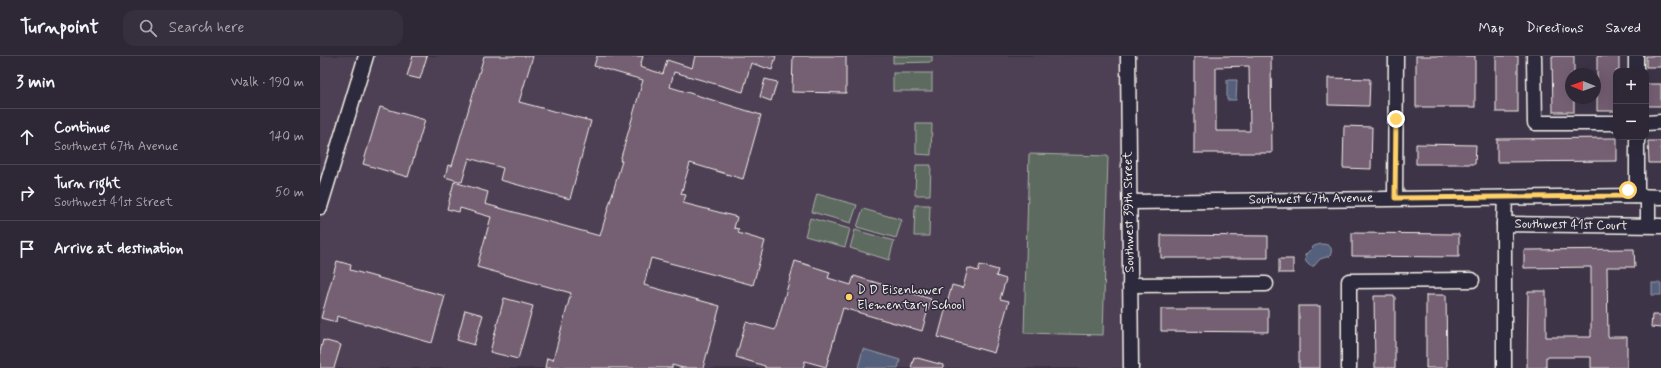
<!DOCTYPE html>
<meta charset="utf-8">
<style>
body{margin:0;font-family:Mynerve,sans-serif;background:#362f3e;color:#f1f3f6}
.controls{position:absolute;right:12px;top:12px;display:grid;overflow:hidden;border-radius:8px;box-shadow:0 4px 16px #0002}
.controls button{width:36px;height:36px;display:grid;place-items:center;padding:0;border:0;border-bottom:1px solid #494451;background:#2e2736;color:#f1f3f6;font:20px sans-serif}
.compass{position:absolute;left:1245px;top:12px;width:36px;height:36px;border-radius:50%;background:#2e2736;box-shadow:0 4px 16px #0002;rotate:271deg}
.stop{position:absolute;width:12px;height:12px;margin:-9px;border:3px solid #ffd166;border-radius:50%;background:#fff}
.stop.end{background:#ffd166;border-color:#fff;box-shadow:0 1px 4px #0008}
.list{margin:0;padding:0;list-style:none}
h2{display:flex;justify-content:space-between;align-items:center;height:52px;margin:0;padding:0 16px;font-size:17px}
h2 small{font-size:13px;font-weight:400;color:#a7a5ad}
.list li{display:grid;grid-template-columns:26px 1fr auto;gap:12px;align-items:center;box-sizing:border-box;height:56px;padding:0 16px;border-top:1px solid #494451}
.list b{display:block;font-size:15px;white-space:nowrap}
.list p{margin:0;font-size:13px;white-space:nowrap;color:#a7a5ad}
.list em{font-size:13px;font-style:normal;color:#a7a5ad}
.icon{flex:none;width:22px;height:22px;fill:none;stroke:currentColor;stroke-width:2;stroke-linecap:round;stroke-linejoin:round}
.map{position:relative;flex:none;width:1341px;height:312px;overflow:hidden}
header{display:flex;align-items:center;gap:24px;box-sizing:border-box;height:56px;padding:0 20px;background:#2e2736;border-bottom:1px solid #494451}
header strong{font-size:19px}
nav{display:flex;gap:22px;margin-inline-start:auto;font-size:14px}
.search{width:280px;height:36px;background:#362f3e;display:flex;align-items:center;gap:10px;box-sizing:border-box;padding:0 14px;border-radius:12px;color:#a7a5ad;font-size:15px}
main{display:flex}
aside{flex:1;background:#2e2736}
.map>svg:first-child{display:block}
.built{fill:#4e4155}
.green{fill:#5d6b61;stroke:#a8aea4}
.water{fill:#54607c;stroke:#949aa7}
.building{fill:#745e73;stroke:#f4f1e8;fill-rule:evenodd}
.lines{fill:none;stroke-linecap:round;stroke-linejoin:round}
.minor-casing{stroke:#f4f1e8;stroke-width:17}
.minor{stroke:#2f2a3d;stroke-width:14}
.route{stroke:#ffd166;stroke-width:5}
.poi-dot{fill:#ffd166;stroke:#2f2a3d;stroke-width:1.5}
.labels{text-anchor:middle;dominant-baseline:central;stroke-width:3;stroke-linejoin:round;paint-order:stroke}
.street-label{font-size:13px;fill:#f4f1e8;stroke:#2f2a3d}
.poi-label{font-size:13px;fill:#f4f1e8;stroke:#2f2a3d;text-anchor:start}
</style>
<header>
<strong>Turnpoint</strong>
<div class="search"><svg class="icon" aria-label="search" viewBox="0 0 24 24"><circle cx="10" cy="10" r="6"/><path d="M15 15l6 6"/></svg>Search here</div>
<nav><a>Map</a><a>Directions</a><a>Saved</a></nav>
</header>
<main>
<aside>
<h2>3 min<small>Walk · 190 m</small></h2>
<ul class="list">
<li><svg class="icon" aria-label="ahead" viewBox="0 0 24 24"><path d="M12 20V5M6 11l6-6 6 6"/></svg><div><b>Continue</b><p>Southwest 67th Avenue</p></div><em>140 m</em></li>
<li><svg class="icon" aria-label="right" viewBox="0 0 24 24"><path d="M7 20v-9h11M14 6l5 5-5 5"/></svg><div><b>Turn right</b><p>Southwest 41st Street</p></div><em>50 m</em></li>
<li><svg class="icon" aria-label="arrive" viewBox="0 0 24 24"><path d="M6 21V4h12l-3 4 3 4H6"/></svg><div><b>Arrive at destination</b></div></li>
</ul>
</aside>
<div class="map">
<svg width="1341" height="312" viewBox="0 0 1341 312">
<rect width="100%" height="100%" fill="#3d3448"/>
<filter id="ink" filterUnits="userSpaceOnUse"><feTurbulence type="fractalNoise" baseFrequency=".025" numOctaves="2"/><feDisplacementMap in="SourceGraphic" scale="8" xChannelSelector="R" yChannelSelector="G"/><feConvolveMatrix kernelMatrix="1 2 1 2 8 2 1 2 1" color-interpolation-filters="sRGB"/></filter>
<g filter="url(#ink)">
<!-- built -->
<path class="built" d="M0,0h800l3,312h-803z"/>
<!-- green -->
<g class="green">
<path d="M573,0h39v6l-39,1z"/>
<rect x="573" y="17" width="39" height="18"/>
<path d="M596,68h16l-1,31 -15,-1z"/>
<path d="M709,98l79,2 -5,179 -79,-2z"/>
<path d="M596,109h15l-1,30h-15z"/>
<path d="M497,138l40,11 -6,18 -39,-11z"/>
<path d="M595,149h15l-1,31h-15z"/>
<path d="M543,153l39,11 -6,18 -39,-11z"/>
<path d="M490,162l40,11 -5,18 -40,-11z"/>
<path d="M535,174l39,11 -5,19 -39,-12z"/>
</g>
<!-- water -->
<g class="water">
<path d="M907,24h10l-1,20h-9z"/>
<path d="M1001,188c8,0 13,3 9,12l-10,3 -6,7h-4l-4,-4 -1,-7 9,-9z"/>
<rect x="1332" y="227" width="9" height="12"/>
<path d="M543,293l37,11 -2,8h-40z"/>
</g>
<!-- building -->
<g class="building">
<path d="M93,0h14l-7,23 -13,-3z"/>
<path d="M164,0h49l-14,46 72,19 -21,78 -70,-19 3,-12 -34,-10 -7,24 -17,-5 3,-12 4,1z"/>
<path d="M277,0h46l-3,11 23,7 4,-14 25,8 3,-12h81l-4,14 -21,-7 -8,29 -69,-20 -4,15 91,28 -18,64 -53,-16 -9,31 5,1 -3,8 54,14 -3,11 5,1 -1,4 27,8 -12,44 -102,-27 -7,27 76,21 -17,62h-20l-11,-3v3h-127l2,-10 6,2 18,-67 -94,-26 14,-50 -31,-9 -1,4 -12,-3 7,-27 34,10 -3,12 115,32 22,-75h-2l23,-81 -49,-14z"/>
<path d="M473,0h53v37l-54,-1z"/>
<path d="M874,0h77l1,97h-78zM929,10l1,65h-34v-64z"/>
<rect x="1096" y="0" width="59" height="51"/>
<rect x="1176" y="0" width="22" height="56"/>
<path d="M1232,0h22v18h-3v24h3v14h-21z"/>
<path d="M1277,0h22v15h-3v40h-19z"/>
<rect x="1326" y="0" width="15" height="11"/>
<path d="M1008,22l42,1 -1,27 -41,-1z"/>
<path d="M445,23l12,3 -6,19 -11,-4z"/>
<rect x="1326" y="28" width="15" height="22"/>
<path d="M60,51l45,13 -17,57 -45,-13z"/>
<path d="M1024,70l28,1 -1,42 -28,-1z"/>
<path d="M1297,82v23l-120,1v-23z"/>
<path d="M1328,85h13v22h-12z"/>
<path d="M1096,88l60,1 -1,19h-59z"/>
<path d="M1032,177l107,1v23l-107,-1z"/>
<path d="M841,179l107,1v22h-107z"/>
<path d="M1314,193l1,18h-28l1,70h19v31h-36v-11h-45v11h-19l1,-77h18v46h45v-70l-67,1v-18z"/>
<rect x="959" y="203" width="14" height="14"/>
<path d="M17,205l14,4 -1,5 95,26 -13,47 -95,-27 -1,6 -15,-4z"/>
<path d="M475,205l35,11 -2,6 23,7 3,-9 77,23 -9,32 -79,-23 -17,59 -21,-6 -2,7h-38v-2l-29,-9 10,-35 29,8z"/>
<path d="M660,209l18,5 -2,6 10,3 -6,20 9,2 -15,52 -56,-16 14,-52 11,3 5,-20 10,3z"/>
<path d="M1106,239h20l1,73h-21z"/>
<path d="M1054,240h21v72h-20z"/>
<path d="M184,242l29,8 -15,53 -28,-7z"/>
<rect x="979" y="250" width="21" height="62"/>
<path d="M841,253h107v23l-107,-1z"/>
<path d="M145,254l18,5 -9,30 -17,-5z"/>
<path d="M1332,259h9v13l-10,-1z"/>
<path d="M3,284l18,5 -7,23h-14v-16z"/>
<path d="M594,301l29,8v3h-32z"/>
</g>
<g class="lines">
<defs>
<g id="minor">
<path d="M808,0l3,312"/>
<path d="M1214,0l1,67h81"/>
<path d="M1316,0v15"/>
<path d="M1326,67l15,-1"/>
<path d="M1315,140l2,-6v-53"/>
<path d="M1075,142l1,-142"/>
<path d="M810,146l505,-6 26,1"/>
<path d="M0,151l46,-151"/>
<path d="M1184,168l1,-27"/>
<path d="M1328,169v-28"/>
<path d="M810,229l136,-1"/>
<path d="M1029,312v-87l123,-1"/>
<path d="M1184,312v-144l157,2"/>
</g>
</defs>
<!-- minor casing -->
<use href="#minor" class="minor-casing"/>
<!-- minor -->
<use href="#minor" class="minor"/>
</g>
</g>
<g class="lines" filter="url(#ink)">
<!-- route -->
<path class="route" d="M1076,63l-1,79 233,-2v-6"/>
</g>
<!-- markers -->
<circle class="poi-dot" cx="529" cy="241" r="4"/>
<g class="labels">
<!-- street labels -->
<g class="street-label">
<text transform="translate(991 143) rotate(-1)">Southwest 67th Avenue</text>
<text transform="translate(809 156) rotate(-91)">Southwest 39th Street</text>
<text transform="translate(1251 169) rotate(1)">Southwest 41st Court</text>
</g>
<!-- poi labels -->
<g class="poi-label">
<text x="537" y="234">D D Eisenhower<tspan x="537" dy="15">Elementary School</tspan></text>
</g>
</g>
</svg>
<div class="controls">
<button>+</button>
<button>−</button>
</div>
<svg class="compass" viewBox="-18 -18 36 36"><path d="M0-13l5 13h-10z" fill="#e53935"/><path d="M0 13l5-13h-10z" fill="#a7a5ad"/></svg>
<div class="stop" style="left:1308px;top:134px"></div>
<div class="stop end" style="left:1076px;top:63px"></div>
</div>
</main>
